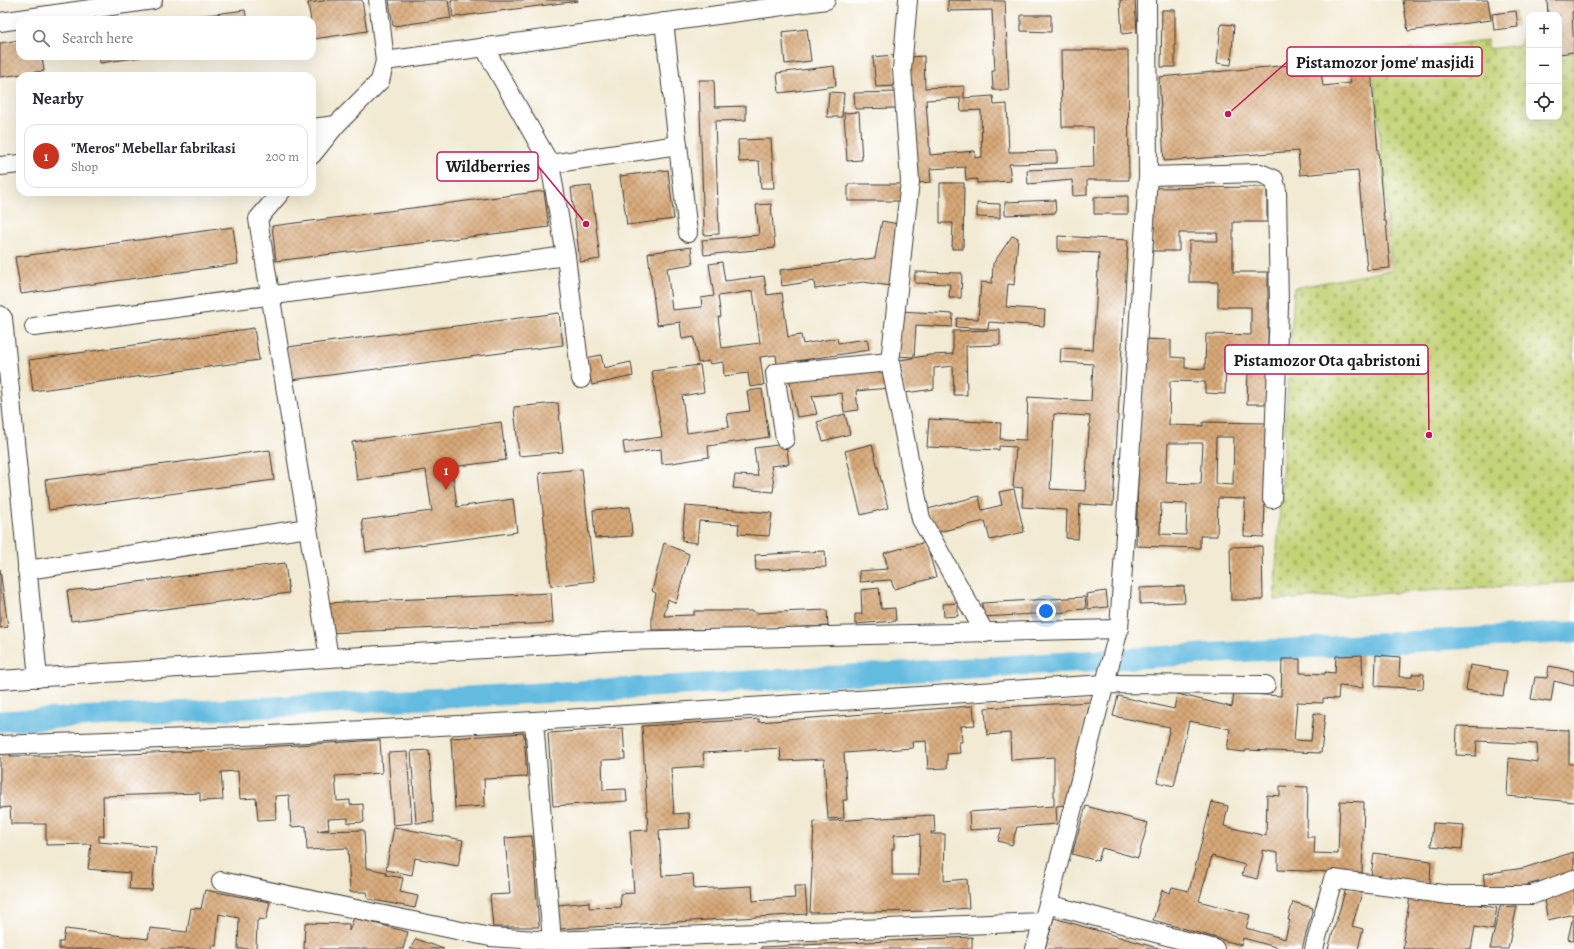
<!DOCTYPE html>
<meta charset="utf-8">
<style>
body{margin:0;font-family:Alegreya,serif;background:#f7f7f7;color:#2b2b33}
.controls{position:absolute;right:12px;top:12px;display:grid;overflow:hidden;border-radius:8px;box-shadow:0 4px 16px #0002}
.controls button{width:36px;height:36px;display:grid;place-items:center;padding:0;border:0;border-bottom:1px solid #e1e1e2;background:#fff;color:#2b2b33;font:20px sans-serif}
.you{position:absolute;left:1046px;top:611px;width:14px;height:14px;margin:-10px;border:3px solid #fff;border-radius:50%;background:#1a73e8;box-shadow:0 0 0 6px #1a73e833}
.badge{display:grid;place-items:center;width:26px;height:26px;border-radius:50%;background:#c8321e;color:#fff;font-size:13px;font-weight:700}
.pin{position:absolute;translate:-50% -33px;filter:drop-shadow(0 1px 2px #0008)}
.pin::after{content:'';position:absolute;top:21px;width:14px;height:12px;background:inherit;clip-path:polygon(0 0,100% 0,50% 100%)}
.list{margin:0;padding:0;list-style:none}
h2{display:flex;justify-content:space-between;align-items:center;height:52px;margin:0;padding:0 16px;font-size:17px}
h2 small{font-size:13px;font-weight:400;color:#7c7c81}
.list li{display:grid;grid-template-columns:26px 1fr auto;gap:12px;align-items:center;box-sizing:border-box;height:64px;margin:0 8px 8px;padding:0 8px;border:1px solid #e1e1e2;border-radius:12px}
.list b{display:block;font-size:15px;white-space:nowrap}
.list p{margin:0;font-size:13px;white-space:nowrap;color:#7c7c81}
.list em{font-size:13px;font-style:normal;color:#7c7c81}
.icon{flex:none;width:22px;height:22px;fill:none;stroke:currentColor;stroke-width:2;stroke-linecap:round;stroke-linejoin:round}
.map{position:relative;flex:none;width:1574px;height:949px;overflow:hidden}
.search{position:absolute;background:#fff;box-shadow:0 4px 16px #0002;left:16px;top:16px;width:300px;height:44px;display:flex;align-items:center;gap:10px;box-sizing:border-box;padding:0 14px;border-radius:12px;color:#7c7c81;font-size:15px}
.panel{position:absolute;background:#fff;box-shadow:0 4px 16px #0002;left:16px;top:72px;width:300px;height:124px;border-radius:12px}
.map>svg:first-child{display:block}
.cemetery{fill:url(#cemetery-stones);stroke:#707849}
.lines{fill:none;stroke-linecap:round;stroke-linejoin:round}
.canal{stroke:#63bbe0;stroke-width:21}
.building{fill:url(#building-cross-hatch);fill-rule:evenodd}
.street-casing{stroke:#3c3b37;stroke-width:20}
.street{stroke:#fff;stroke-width:18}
.leader{fill:none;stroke:#c2185b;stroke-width:1.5}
.callout-dot{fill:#c2185b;stroke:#fff;stroke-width:1.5}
.callout{fill:#fff;stroke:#c2185b;stroke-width:1.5}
.callout-label{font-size:17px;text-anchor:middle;font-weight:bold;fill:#1c1c1c}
</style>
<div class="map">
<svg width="1574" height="949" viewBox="0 0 1574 949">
<defs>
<pattern id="cemetery-stones" width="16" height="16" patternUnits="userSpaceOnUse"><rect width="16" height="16" fill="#c3d376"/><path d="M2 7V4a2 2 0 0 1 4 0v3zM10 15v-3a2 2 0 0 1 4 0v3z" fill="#a7b566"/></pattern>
<pattern id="building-cross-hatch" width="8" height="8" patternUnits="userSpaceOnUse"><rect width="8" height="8" fill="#d8a979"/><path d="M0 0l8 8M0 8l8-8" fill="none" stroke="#ae8962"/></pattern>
</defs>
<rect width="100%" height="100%" fill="#fff"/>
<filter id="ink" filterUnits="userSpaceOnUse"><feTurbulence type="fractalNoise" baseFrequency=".025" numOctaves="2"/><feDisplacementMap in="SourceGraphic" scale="8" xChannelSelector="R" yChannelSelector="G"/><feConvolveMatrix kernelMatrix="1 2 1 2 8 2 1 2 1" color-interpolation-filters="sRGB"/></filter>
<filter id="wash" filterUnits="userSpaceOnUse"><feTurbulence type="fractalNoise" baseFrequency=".012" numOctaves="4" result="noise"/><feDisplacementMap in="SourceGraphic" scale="16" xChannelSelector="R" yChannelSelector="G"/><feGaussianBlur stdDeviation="0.9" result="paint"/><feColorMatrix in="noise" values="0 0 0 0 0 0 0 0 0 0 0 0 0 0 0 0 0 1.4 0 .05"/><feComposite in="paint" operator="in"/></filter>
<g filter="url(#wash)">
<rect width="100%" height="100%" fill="#f2ead3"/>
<!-- cemetery -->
<path class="cemetery" d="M1563,0h11v582l-300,18 20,-312 98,-18 -19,-203 17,-2 -2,-13 99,-12 2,9 32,-4 1,-15 7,-1v88h30v-102h-13l-1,-12z"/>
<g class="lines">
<!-- canal -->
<path class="canal" d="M0,721l617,-32 957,-57"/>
</g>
<g id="blocks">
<!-- building -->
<g class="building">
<path d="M329,0h33l5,31 -53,8 -6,-36z"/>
<path d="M389,0h59l3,18 -58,8z"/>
<path d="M451,0h127v1l-125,16z"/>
<path d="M948,0l57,1 4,89h-16l-1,-19h3l-3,-61 -44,1z"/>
<path d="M1120,0h15l2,32 -15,2z"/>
<path d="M1403,0h85l3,20 -83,11z"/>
<path d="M1547,0h27v11l-2,1 2,40 -15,2v-39h-11z"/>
<path d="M245,10l2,10h-70v-1z"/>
<path d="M1162,10h13v57h-14z"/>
<path d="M1516,11l2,16 -24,3 -2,-16z"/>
<path d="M1021,15h30v17l-30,-1z"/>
<path d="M1221,24l13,1 -3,40 -14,-2z"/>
<path d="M807,29l4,32 -26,3 -3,-32z"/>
<path d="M20,40v16h22l2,15 -44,6v-34z"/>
<path d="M1061,50h67l1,130h-42v15l-14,1 -1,-16 -44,4 -1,-14 67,-3 -1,-40h-31z"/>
<path d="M893,55l3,31 -20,1 -3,-30z"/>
<path d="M99,56h43v1l-42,6z"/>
<path d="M924,56l1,32 39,-2v12l29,-2 1,9 13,-1 2,48 48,-1v12l-48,1 2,17 -34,2v-4l-11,1 -1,-13 -35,2 1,13 -14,1 -8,-126zM960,98l1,13 20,-1 1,47 -7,1v-7l-45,4 -4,-55z"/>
<path d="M1290,65l1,9 30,-3 2,15 28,-3 -2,-11 22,-2 13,151h2l4,47 -23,2 -9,-100 -58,5 -2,-24 -134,10 -5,-84z"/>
<path d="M834,66l2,20 -57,7 -2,-20z"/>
<path d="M699,80h15l1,27 31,-1v14l-31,1 4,113 -15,1z"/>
<path d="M829,92l15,1 -2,24h-15z"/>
<path d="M896,92v16l-41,1 -1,-16z"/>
<path d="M859,112l3,48 -15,1 -3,-48z"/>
<path d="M771,139l3,49h-13l-2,-27 -20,1 -1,-22z"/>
<path d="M668,170l6,49 -47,6 -7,-49z"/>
<path d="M940,183h24l-1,66h-11l1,-26h-13z"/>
<rect x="848" y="184" width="53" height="17"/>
<path d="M591,186l9,73 -20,3 -9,-74z"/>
<path d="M1267,187v35h-34v50h35v63l-1,69h-20l1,-36 -22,-1 -1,27 -20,-1v-11l-35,-1 -1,44 34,1v-4l64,1 -3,114 -20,-1 1,-37 -27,-1 -1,38h-17v12l-64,-2 6,-207 29,1v17l14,1v10l20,1 1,-35 45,1v-28h-33v-25h-29v-41h29l-1,-8h-38v18h-26l-1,-63zM1216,437h18l-1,48 -18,-1zM1168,443h35l-2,41 -35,-1zM1161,503l26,1 -1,31 -26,-1z"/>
<path d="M544,191l5,36 -273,34 -4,-35z"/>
<path d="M1128,196v18h-34v-17z"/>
<path d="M1055,200l1,13 -51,2v-13z"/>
<path d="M977,203l23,1v14l-23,-1z"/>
<path d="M771,204l4,44 -71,7 -2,-15 57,-5 -3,-30z"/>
<path d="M882,221l16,3 -7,62 -28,-4 -48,7 -1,-8 -32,5 -2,-16 95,-12z"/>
<path d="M233,227l5,37 -217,30 -6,-37z"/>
<path d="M1012,236l6,2 -4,47 -6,-1 -2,23 39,3 -1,16 -55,-4 -1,7 -32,-2 1,-9 21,1 3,-37 11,1 1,-19z"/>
<path d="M1058,236l70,4 -15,266 -33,-2 -2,35 -12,-1 1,-28 -45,-3 1,-19 -10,-1 3,-40 -17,-1v4l-72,-3 2,-28 72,4 -1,16 26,1 2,-43 63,4 2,-37 -33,-2 1,-14 32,2 6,-97 -41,-2zM1054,414l36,2 -5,75 -35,-2z"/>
<path d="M691,247l2,17 -26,4 5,42 30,-3 -1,-9 13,-2 -5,-32 13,-2 3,19 39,-5 3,19 15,-2 6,44 13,-2 2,9 34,-6 1,5 29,-4 2,11 -92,14 -1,-9 -16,2 4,28 -14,2 -2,-14 -24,3 -1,-14 -13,2 -1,-3 -11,2 -4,-26 -12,2 -2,-17 -23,3 -9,-72zM753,291l7,52 -38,5 -4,-31h3l-3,-21z"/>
<path d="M915,272l47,1 -1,25h-12l1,-14 -35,-1z"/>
<path d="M900,311l53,3 -1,13 -36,-2 -2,32 -17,-1z"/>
<path d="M559,313l4,32 -272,35 -4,-33z"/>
<path d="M254,328l5,32 -226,31 -4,-31z"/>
<path d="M1000,330v15l-34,1 1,49h-13l-1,-29 -19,2v21l-29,4 -5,-33 30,-5 23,-1v-23z"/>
<path d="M601,355l3,13 27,-6 2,14 -41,9 -6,-27z"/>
<path d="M700,365l4,27 -22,4 5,37 42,-6 -2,-13 23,-3 -3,-20 15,-2 7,48 -61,9 1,11 -37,6 -10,1 -1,-15 -36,5 -2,-12 39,-5 -10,-66z"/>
<path d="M888,368l2,20 -34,3 2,19 -14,2 -2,-19 -30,3 5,18 -20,3 -8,-39z"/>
<path d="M558,403l5,49 -44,4 -5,-49z"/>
<path d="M845,414l5,20 -27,7 -6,-19z"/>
<path d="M501,422l5,38 -54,7 5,40 56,-8 4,33 -151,20 -4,-32 70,-9 -6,-41 -69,10 -5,-38z"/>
<path d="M786,444l3,20 -18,2 3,19 -1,7 -40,-4 2,-13 23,1 -4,-28z"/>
<path d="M872,444l16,64 -27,7 -16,-64z"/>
<path d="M270,450l4,30 -225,30 -4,-30z"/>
<path d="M582,469l12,112 -43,5 -12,-113z"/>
<path d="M1014,489l10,43 -34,8 -5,-19 -51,12 -6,-24 51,-13 3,14 20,-5 -3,-13z"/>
<path d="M685,506l87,7 -3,23 -31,-2 1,-10 -40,-3 -2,22 -15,-2z"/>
<path d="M630,507l2,29 -37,2 -2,-28z"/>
<path d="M926,542l10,35 -42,12 -3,-9 -31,2 -1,-11 29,-2 -4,-16z"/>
<path d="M664,543l25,11 -13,49 -8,-4 -4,17 30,-1v-4h60l1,2 72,-3 1,16 -73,3 -103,1v-15l4,-22 -4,-2z"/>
<path d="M1262,546l1,54h-32l-1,-53z"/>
<path d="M825,551l1,16 -70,3 -1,-15z"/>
<path d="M285,563l4,30 -218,28 -4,-30z"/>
<path d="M0,569l8,58 -8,1z"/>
<path d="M1184,586l1,16 -45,2v-16z"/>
<path d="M879,588l2,21 14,-1 1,13 -41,3v-10h7l-1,-24z"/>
<path d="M1106,591l2,16 -20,2 -2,-15z"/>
<path d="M551,593l2,30 -227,10 -1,-30z"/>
<path d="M1085,597l1,12 -17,1v2l-86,5 -1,-14z"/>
<path d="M958,603v13l-14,1 -1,-13z"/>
<path d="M1362,655l1,33 -24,-2 -1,13 -15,-1v5l-26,-1 -3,38 17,1 3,-28 11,2 -4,38 -75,-3 -1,2 -18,-2 3,-21 -41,-8 -15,65 -17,-4 13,-55 -57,-11 5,-20 56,13 3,-15 55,13 2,-14 47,3 1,-37h18v14l25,1v-2l10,1 1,-17z"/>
<path d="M1376,655l24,2 -1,20h13v-3h12l-1,15 -48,-3z"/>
<path d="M1470,665l37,6 -4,25 -37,-6z"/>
<path d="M1549,666l25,5v15l-20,-5 -3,21 -20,-3 4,-22 12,1z"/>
<path d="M1090,702l-23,103 -11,1 1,18 -40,3 -5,18 -14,-4 4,-13 -32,2 -1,-18 85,-6v-49l-43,3 -1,-27 -23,2 -2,-27z"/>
<path d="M973,706l2,19 -14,1 1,16h-3l1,11 -13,1v14l-19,1 -2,-28 -14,1 1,6 -69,5 3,47h-4l1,18 -16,1 -4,-60 -43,2 -1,-13 -77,5 1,13 -33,2 3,46 15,-1 1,15 -31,2 3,46 31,-2 1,15 58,-3 1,15 42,-3 -1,-12h11l2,28 -248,15 -1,-24 31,-3v6l32,-1 -1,-13 14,-1 -4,-62 18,-1 -6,-104 117,-7v3z"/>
<path d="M1457,726l112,4v34h5v38l-67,-6 2,-38 29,4 -1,-18 -60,-3 -1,15 -20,-1z"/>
<path d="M623,728l2,31 -23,1 1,30 23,-1 1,12 -74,5 -5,-73z"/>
<path d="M524,733l3,44 -43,2 1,27 -30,2 -4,-70z"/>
<path d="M380,740l2,33 -47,3 2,25 13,-1v5l13,-1 1,18 -16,1v-5l-20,1 1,10 -12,2 47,-1 2,38 20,4v3l17,3 -3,14 18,4 -3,12 -47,-9 -1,-7h-17l-2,-44 -41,2 -1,-24 -15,1 -2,-32 -14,1 1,23 -18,1 -2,-22 -16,1 -2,-28 -17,1 2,28 -23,1v-8l-97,3 1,40h-5v6l57,5 -4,43 -23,-1 1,-16 -42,-4 3,-25 -45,1v-21h-35l-1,-17 -10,1v-58h10v6h71l117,-5z"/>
<path d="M429,750l5,72 -18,1 -5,-72z"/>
<path d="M407,752l5,71 -19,2 -5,-72z"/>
<path d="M1280,786l28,1 -1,50h8l-1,16 24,1 2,-53 24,1 -2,71 -84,-3v-17l-16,-3v3l1,1 -6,25 -15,-4 3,-10 -33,-9 -13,45 51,14 -4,13 39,11 5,-19h-2l5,-18 20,6 -11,41h-19l-40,-11 -2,7 -88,-25 9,-30 8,3 2,-6 17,4 23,-89 16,4 -4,20 42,10 1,-41 13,1z"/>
<path d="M1086,806l62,17 -10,35 -36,-10 -4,13 -26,-7z"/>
<path d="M934,815l1,17h-4v2h14l-1,47 23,-2 2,29 -37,3 -122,2 4,-91zM920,834l-1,41h-27v-26h2v-14z"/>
<path d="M1433,823l31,2 -2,24 -31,-3z"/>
<path d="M394,827l69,13 -5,26 -43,-8 -3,17 -26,-5z"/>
<path d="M532,836l7,91h-46l-3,-32 20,-1 -5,-56z"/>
<path d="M1574,852v21l-48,12 -40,6 -3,-17 41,-6z"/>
<path d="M1374,853l57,8 -1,23 -59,-8z"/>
<path d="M1574,886v28l-26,6 -4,-20z"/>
<path d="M1346,888l17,2 -11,36 11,3 -5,20h-30z"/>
<path d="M205,890l65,12 -4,18 -7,-1 -1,2h-1l-1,28h-18l1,-31 -20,-4 -3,32 -4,-1v4h-153v-7h4l2,-13 83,10 2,-11 37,4 4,-24 10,1z"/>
<path d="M1410,897l39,3 48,8 -4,22 -18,-3 -4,22h-68l2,-8 -2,-1z"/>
<path d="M1517,906l-9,43h-18l10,-42z"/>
<path d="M1573,916h1v25l-6,-2z"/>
<path d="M354,918l54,14 -5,17h-99l1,-26 44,1v7z"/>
<path d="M1054,918l107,31h-116z"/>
<path d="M972,937v12h-211v-2z"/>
<path d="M416,939l28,10h-34z"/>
</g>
</g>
</g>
<g filter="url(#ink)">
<use href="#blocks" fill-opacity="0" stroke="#3c3b37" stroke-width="1"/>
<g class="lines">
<defs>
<g id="street">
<path d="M908,0l-6,69 8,112 -20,181 31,157 64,114"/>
<path d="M0,22l153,-22"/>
<path d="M664,22l14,123"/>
<path d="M484,47l66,117 16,92 15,123"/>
<path d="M385,61l441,-61"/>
<path d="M312,128l24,-3"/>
<path d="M312,155l24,-30 44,-44 5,-20 -7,-61"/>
<path d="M550,164l128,-19 10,88"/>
<path d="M0,166l20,-2"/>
<path d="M1148,176l112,-3 14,6 3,12 2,116 -7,192"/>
<path d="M0,315l3,3 35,360"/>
<path d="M34,327l532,-71"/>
<path d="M785,439l-10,-66 115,-11"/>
<path d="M27,570l281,-42"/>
<path d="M329,658l292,-17 498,-12"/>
<path d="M0,680l329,-22 -71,-439 23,-27"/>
<path d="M534,721l18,220"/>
<path d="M0,745l270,-10 264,-14 571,-37 161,1"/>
<path d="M221,881l269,56 62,4 491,-19"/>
<path d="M1048,904l167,45"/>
<path d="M1035,949l13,-45 71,-275 29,-453 -1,-176"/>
<path d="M1314,949l19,-70 116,16h83l42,-16"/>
</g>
</defs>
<!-- street casing -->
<use href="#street" class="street-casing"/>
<!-- street -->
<use href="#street" class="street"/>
</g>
</g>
<!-- callouts -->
<path class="leader" d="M1228 114L1287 62M586 224L538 166M1429 435L1428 360"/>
<g class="callout-dot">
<circle cx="1228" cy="114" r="4"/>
<circle cx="586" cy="224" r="4"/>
<circle cx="1429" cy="435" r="4"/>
</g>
<g class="callout">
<rect x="1287" y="47" width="195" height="29" rx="4"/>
<rect x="437" y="152" width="101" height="29" rx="4"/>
<rect x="1225" y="345" width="203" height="29" rx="4"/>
</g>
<g class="callout-label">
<text x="1385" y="68">Pistamozor jome' masjidi</text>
<text x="488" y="172">Wildberries</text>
<text x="1327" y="366">Pistamozor Ota qabristoni</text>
</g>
</svg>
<div class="controls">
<button>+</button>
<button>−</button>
<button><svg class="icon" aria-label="locate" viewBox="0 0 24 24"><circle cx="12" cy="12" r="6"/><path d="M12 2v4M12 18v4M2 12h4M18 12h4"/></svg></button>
</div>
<div class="you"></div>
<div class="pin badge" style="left:446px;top:490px">1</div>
<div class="search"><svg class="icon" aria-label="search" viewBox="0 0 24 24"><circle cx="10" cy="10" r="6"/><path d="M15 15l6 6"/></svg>Search here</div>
<section class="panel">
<h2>Nearby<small></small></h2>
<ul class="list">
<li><span class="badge">1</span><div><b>&quot;Meros&quot; Mebellar fabrikasi</b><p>Shop</p></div><em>200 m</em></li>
</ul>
</section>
</div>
